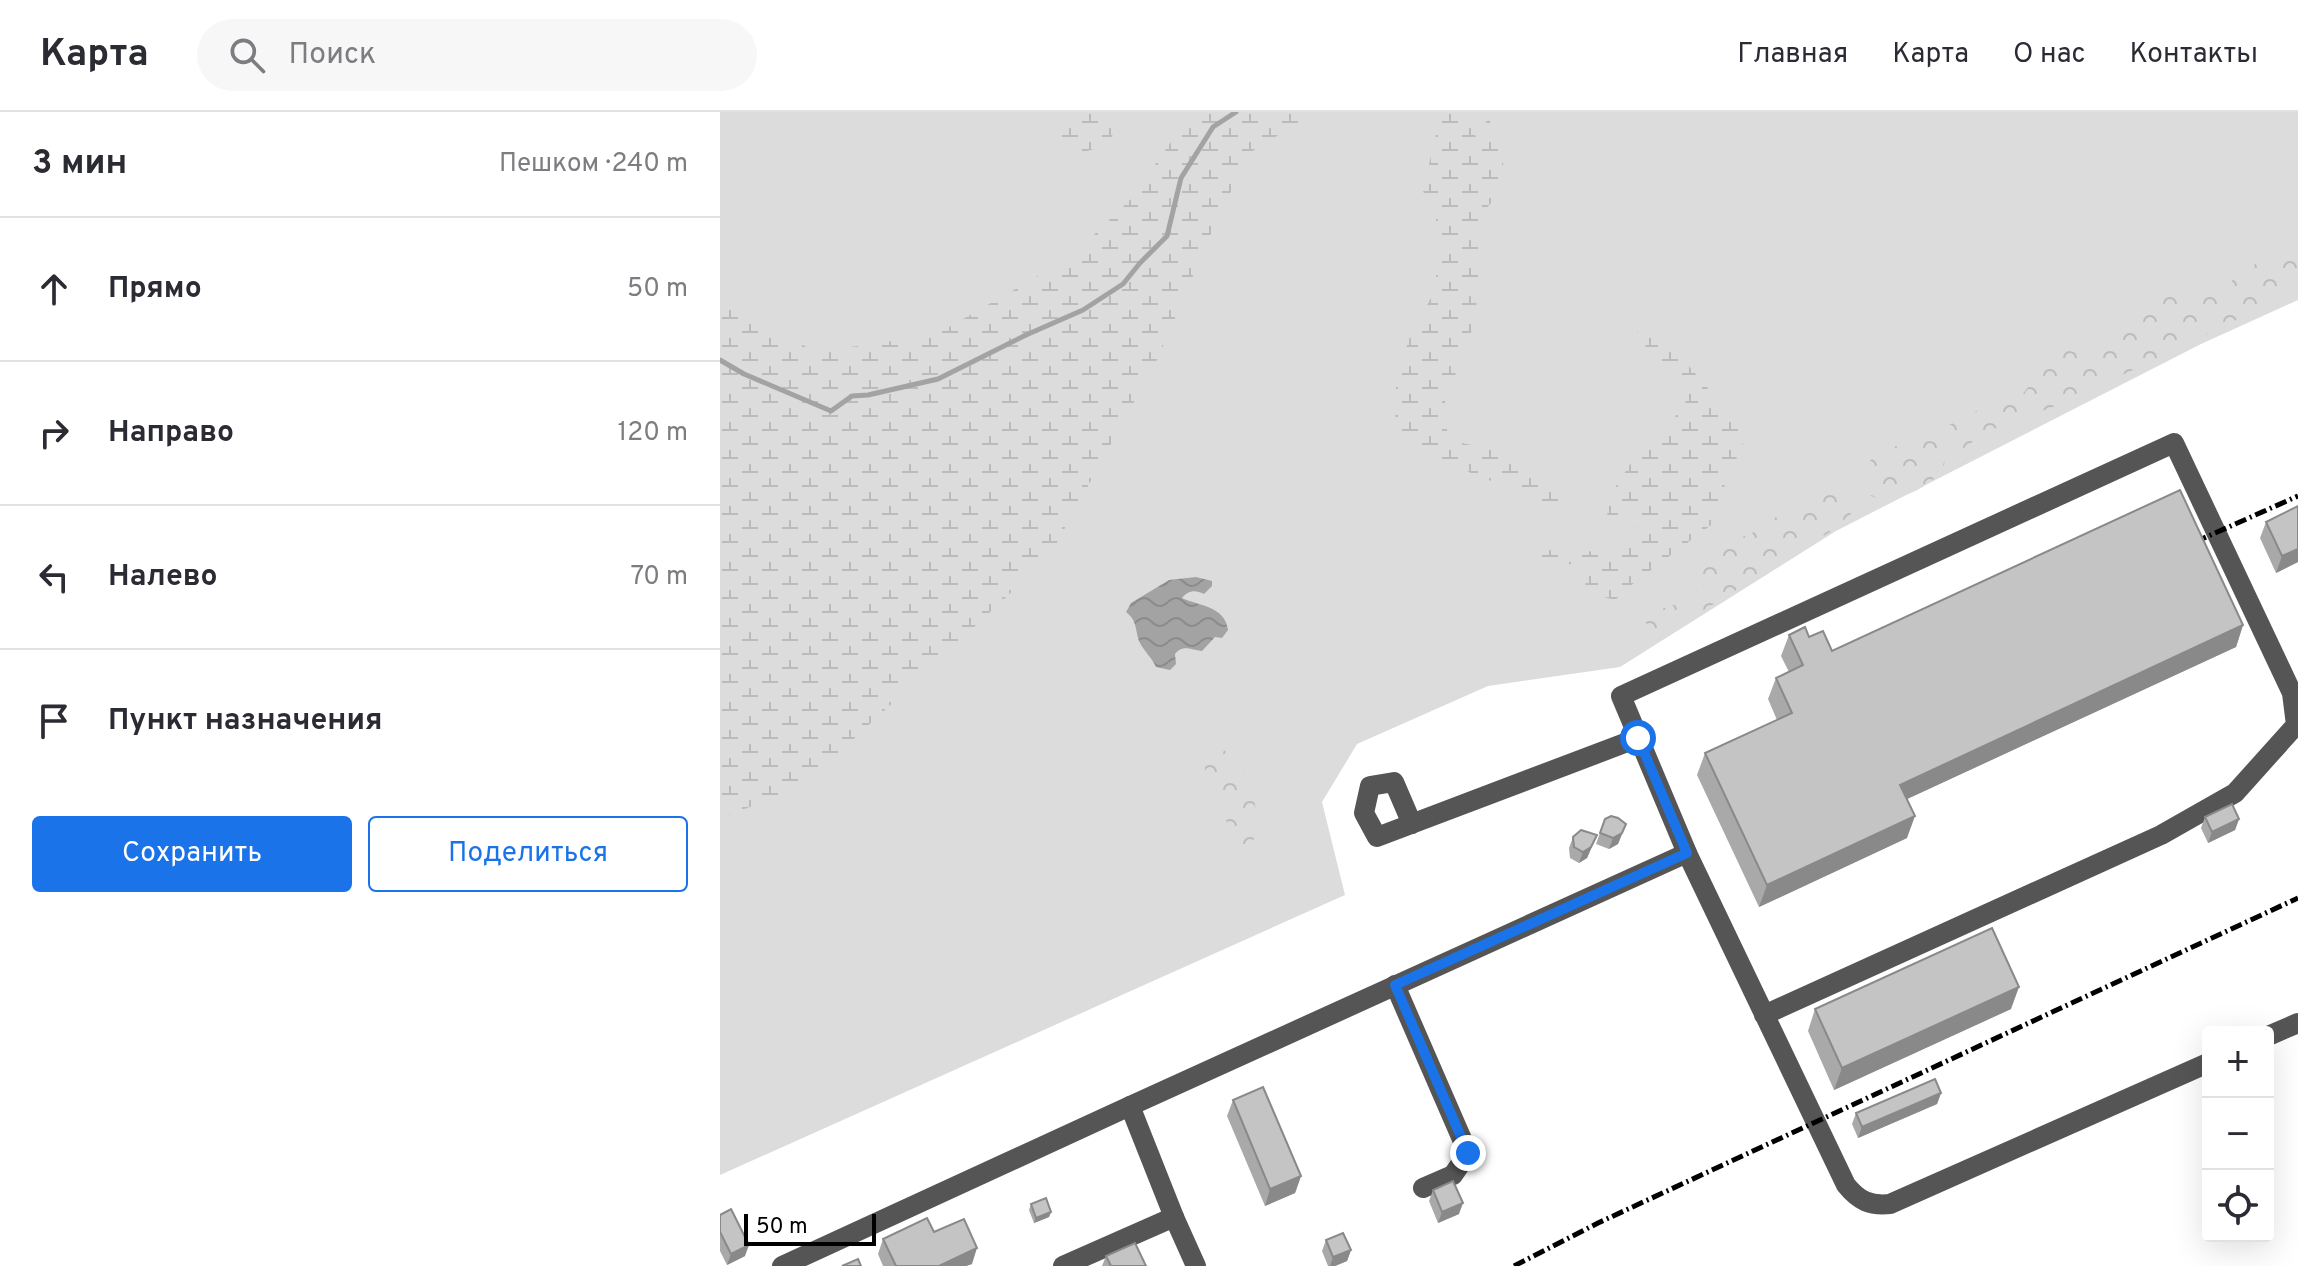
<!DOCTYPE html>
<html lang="ru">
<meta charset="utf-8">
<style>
body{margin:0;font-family:Overpass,sans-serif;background:#f7f7f7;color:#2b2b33}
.controls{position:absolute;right:24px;bottom:24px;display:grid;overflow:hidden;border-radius:8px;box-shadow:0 8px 32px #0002}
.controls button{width:72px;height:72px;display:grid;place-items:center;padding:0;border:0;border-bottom:2px solid #e1e1e2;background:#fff;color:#2b2b33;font:40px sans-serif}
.scale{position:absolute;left:24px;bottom:20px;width:132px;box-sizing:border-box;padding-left:8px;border:4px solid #000;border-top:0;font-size:22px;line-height:28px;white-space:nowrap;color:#000;-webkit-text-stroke:6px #fff;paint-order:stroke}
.stop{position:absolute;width:24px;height:24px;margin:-18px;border:6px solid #1a73e8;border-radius:50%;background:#fff}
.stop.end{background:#1a73e8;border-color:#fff;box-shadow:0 2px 8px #0008}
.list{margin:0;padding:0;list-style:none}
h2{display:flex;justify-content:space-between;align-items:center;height:104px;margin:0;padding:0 32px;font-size:34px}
h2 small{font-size:26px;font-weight:400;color:#7c7c81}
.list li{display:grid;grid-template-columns:52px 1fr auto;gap:24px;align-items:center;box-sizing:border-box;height:144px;padding:0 32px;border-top:2px solid #e1e1e2}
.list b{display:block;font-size:30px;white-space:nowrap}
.list em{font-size:26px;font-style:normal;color:#7c7c81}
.actions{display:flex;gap:16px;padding:24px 32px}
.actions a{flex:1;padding:18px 0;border:2px solid #1a73e8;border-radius:8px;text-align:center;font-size:28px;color:#1a73e8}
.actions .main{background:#1a73e8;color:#fff}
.icon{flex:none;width:44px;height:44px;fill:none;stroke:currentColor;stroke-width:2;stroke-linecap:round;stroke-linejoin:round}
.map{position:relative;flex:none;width:1578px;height:1154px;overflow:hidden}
header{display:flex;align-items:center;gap:48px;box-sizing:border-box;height:112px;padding:0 40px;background:#fff;border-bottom:2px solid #e1e1e2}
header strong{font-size:38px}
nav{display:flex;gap:44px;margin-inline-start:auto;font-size:28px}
.search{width:560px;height:72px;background:#f7f7f7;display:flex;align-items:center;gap:20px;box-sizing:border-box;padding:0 28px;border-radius:44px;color:#7c7c81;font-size:30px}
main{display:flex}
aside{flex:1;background:#fff}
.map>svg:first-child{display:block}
.grass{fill:#dcdcdc}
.forest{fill:url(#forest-crowns)}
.wetland{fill:url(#wetland-marsh)}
.water{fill:url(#water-waves)}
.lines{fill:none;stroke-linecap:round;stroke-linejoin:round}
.stream{stroke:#a3a3a3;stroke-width:5}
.minor{stroke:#555;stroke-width:20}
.rail{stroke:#000;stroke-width:5;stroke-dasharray:12 4 2 4;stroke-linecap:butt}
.wall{fill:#a9a9a9}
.shaded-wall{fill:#898989}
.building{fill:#c4c4c4;stroke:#898989;stroke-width:2}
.route{stroke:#1a73e8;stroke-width:10}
</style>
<header>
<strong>Карта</strong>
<div class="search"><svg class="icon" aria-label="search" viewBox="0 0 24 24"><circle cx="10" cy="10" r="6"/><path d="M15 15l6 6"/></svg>Поиск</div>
<nav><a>Главная</a><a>Карта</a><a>О нас</a><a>Контакты</a></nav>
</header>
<main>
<aside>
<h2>3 мин<small>Пешком · 240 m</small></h2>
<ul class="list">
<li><svg class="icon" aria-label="ahead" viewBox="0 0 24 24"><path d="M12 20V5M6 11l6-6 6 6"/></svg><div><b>Прямо</b></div><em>50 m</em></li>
<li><svg class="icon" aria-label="right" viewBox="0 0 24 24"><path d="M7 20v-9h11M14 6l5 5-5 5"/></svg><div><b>Направо</b></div><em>120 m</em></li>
<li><svg class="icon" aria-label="left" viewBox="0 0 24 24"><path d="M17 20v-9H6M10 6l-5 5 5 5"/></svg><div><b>Налево</b></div><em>70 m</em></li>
<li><svg class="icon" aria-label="arrive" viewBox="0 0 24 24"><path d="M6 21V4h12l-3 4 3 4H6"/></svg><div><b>Пункт назначения</b></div></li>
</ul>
<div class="actions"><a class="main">Сохранить</a><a>Поделиться</a></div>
</aside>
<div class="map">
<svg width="1578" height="1154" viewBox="0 0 1578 1154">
<defs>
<pattern id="forest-crowns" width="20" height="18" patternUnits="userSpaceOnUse" patternTransform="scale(2)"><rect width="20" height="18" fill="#dcdcdc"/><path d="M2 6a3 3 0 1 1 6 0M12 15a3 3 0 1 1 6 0" fill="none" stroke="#bbb"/></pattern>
<pattern id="wetland-marsh" width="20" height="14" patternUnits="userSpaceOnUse" patternTransform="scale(2)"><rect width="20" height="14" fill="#dcdcdc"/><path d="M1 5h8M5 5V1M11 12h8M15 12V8" fill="none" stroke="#bbb"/></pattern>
<pattern id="water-waves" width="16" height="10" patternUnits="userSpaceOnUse" patternTransform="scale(2)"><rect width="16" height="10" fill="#a3a3a3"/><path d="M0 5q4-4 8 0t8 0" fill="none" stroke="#8b8b8b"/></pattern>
</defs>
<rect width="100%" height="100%" fill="#fff"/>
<!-- grass -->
<path class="grass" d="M0,0h1578v188l-97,44 -365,187 -216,136 -132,19 -131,58 -35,58 23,93 -625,280z"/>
<!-- forest -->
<g class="forest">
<path d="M1551,141l23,4 4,-2v35l-229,111 -81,30 -27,19 -15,-14 3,-11 43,-22 30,-8 35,-46 30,5 25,-22 53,-35h44z"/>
<path d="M1197,328l21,2c29,31 -38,63 -61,56 -6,-1 -11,-6 -14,-11 -3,-6 -3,-13 0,-18 11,-17 36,-25 54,-29z"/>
<path d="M1108,381l23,2 5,8 -3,9 -23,20 -168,104h-8l-9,-15 4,-8c19,-7 36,-8 50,-24l-2,-17c8,-11 19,-22 32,-29 7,-4 15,-6 23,-10 29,-16 39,-35 76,-40z"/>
<path d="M490,635c37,-2 61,79 36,106 -16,-8 -16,-24 -22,-39 -7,-19 -30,-48 -14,-67z"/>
</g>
<!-- wetland -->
<g class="wetland">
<path d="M344,0h65l-24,34 -29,8 -17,-15z"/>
<path d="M472,0h123l-64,40 -32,63 -61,143 -109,199 -248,231 -81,30v-523l13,10 82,47 120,-17 136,-78 60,-58z"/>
<path d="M721,0h20l15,25 8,5 2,-20 3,-3 20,63 -25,29 -9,111 -34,91 8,22c5,3 11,8 17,9 8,2 17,0 25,3 20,7 74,36 70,60l-11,-1 -20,-6 -23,-14 -28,-9 -64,-32 -12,-13 -7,-13 -4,-16 16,-62 24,-45 10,-48 -1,-17 -18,-40z"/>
<path d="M916,217l34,15 72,84 1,15 -21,49 -3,27 -84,63 -20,18 -30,-8 1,-28 -49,1 -12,-9 15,-6 72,2 27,-9 -2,-21 -9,-10 -19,5 -6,-11 28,-43 36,-35 22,-31 -38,-41z"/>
</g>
<!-- water -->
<path class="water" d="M476,465l16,4v5l-8,8c-9,-4 -15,-4 -22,4 17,8 43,8 46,32l-6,8 -7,-1 -13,14c-11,-1 -19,-7 -27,3l1,10 -6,6 -14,-3c-4,-9 -12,-16 -16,-24 -5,-11 -2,-22 -14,-31l5,-9 38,-23z"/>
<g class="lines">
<!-- stream -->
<path class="stream" d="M0,248l24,14 87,37 21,-15 16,-1 70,-16 88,-44 57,-25 40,-26 17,-21 27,-27 14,-58 32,-51 23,-15"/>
<!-- minor -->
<g class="minor">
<path d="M692,712l-18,-42 -24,4 -6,27 13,24 261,-99"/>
<path d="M675,873l73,168 -15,22 -30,13"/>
<path d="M1044,903l397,-180 74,-42 61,-68 -4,-32 -118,-250 -553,253 66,157 159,332c13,16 24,21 44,19l318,-141"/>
<path d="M1548,924l30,-13"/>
<path d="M454,1105l22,49"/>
<path d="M62,1154l348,-160 557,-253"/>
<path d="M343,1154l111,-49 -44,-111"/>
</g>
<!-- rail -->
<g class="rail">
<path d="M1475,430l103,-46"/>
<path d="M794,1154l84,-43 700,-325"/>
</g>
</g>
<!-- wall -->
<g class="wall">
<path d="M1578,394v56l-22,11 -16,-35 6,-16z"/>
<path d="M1523,513l-7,22 -329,152v39l-148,69 -62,-132 8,-22 72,-33 -9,-21 8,-21 13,-6 -8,-16 8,-21 20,2 23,14z"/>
<path d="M1485,705l34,2 -4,11 -27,13 -7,-15z"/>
<path d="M885,707l21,5 -8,20 -9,5 -13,-5z"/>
<path d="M877,723l-10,23 -8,5 -9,-5 -1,-10 4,-11z"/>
<path d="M1095,897h196l-177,81 -26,-59z"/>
<path d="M1221,981l-4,11 -79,34 -6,-14 4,-11z"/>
<path d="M513,988l68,76 -6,17 -30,13 -38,-90z"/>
<path d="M713,1078l26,24 -21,9 -9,-22z"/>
<path d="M311,1092l20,8 -2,5 -15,6 -5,-13z"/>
<path d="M0,1103l25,41 -18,9 -7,-14z"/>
<path d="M214,1120l38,32 -6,2h-83l-5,-12 5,-15z"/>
<path d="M606,1128l25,10 -4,11 -12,5h-7l-6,-15z"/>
<path d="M386,1144l40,10h-44z"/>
</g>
<!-- shaded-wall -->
<g class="shaded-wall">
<path d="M1578,437v13l-22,11 6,-17z"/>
<path d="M1523,513l-7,22 -344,159 8,-21z"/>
<path d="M1195,704l-8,22 -148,69 8,-22z"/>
<path d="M1519,707l-4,11 -27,13 4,-11z"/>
<path d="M906,712l-8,20 -9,5 4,-11z"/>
<path d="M877,723l-10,23 -8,5 4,-11z"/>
<path d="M1299,875l-8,22 -177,81 8,-22z"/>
<path d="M1221,981l-4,11 -79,34 4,-11z"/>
<path d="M581,1064l-6,17 -30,13 5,-17z"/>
<path d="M743,1091l-4,11 -21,9 4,-11z"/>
<path d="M331,1100l-2,5 -15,6 2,-5z"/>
<path d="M29,1133l-4,11 -18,9 4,-11z"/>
<path d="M257,1136l-5,16 -6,2h-27z"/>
<path d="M631,1138l-4,11 -12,5h-5l3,-9z"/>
</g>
<!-- building -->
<g class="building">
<path d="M1460,378l63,135 -343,160 15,31 -148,69 -62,-132 87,-40 -16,-35 27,-13 -14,-30 16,-8 4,10 14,-6 9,20z"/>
<path d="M1578,394v43l-16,7 -16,-34z"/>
<path d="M1512,692l7,15 -27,13 -7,-15z"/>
<path d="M891,704l7,2 8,6 -4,9 -9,5 -13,-5 5,-14z"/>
<path d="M861,718l16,5 -6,12 -8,5 -9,-5 -1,-10z"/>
<path d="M1272,816l27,59 -177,81 -27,-59z"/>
<path d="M1215,967l6,14 -79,34 -6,-14z"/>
<path d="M543,975l38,89 -31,13 -37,-89z"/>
<path d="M733,1069l10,22 -21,9 -9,-22z"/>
<path d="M326,1086l5,14 -15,6 -5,-14z"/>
<path d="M11,1097l18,36 -18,9 -11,-22v-17z"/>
<path d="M207,1106l7,14 30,-13 13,29 -38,18h-43l-13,-27z"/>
<path d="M623,1121l8,17 -18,7 -7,-17z"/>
<path d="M415,1131l11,23h-35l-5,-10z"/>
<path d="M138,1147l3,7h-19z"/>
</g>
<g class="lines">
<!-- route -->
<path class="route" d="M748,1041l-73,-168 292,-132 -49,-115"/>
</g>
</svg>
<div class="controls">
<button>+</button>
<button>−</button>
<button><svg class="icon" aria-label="locate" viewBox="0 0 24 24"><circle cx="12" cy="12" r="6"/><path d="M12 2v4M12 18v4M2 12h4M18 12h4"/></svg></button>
</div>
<div class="scale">50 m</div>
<div class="stop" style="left:918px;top:626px"></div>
<div class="stop end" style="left:748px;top:1041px"></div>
</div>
</main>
